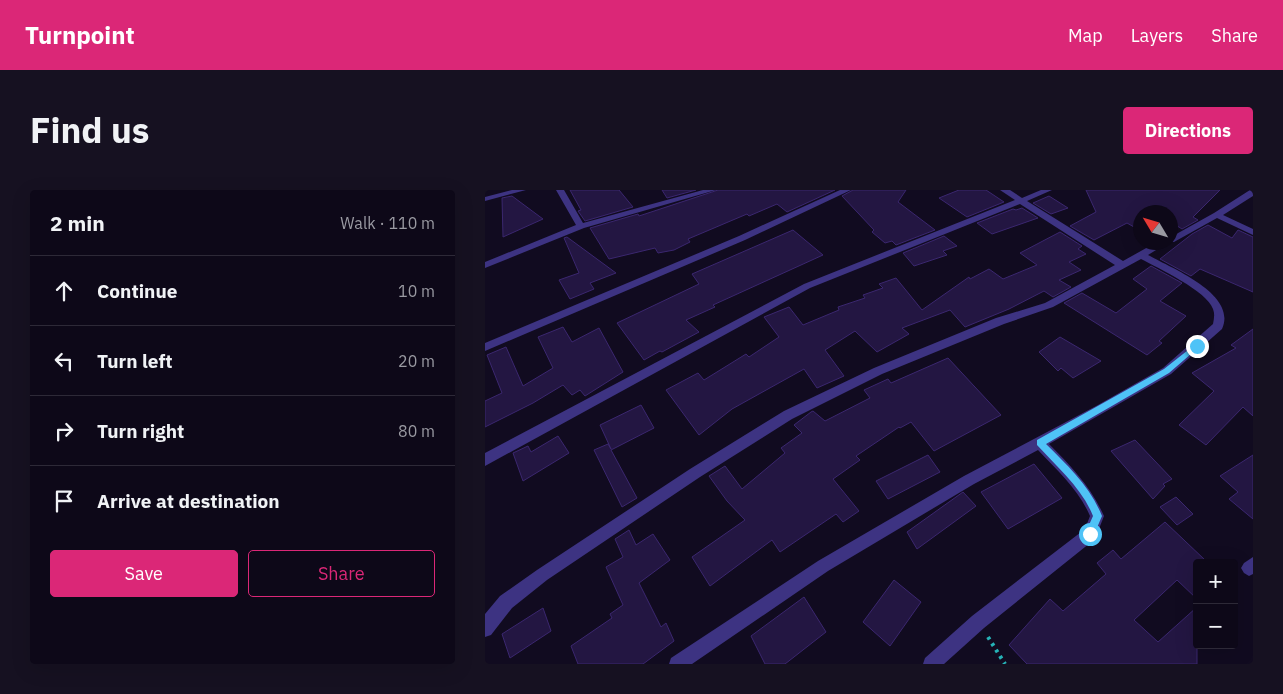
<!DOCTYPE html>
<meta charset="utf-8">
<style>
body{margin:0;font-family:"IBM Plex Sans",sans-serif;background:#161121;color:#f1f3f6}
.controls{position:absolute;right:15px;bottom:15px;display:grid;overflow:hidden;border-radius:5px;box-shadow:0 5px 20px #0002}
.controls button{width:45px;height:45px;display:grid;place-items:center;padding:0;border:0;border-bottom:1px solid #2d2937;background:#0d0818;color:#f1f3f6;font:25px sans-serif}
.compass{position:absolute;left:648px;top:15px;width:45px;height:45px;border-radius:50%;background:#0d0818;box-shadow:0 5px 20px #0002;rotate:308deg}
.stop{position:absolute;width:15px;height:15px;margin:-11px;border:4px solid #4fc3f7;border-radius:50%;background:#fff}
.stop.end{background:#4fc3f7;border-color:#fff;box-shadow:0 1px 5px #0008}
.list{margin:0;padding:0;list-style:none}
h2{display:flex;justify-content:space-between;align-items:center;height:65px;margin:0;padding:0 20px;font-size:21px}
h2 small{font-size:16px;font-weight:400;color:#9a9aa2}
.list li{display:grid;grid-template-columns:32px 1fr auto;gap:15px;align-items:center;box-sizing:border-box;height:70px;padding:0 20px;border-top:1px solid #2d2937}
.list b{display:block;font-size:19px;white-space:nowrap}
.list em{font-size:16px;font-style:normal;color:#9a9aa2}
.actions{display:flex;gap:10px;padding:15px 20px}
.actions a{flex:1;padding:11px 0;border:1px solid #db2777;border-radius:5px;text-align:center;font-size:18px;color:#db2777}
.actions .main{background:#db2777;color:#fff}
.icon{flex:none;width:28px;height:28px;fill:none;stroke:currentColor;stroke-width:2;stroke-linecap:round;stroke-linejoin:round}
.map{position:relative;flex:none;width:768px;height:474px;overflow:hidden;border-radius:5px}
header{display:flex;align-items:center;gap:30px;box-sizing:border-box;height:70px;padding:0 25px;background:#db2777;color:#fff}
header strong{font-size:24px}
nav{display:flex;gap:28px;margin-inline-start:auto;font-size:18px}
.intro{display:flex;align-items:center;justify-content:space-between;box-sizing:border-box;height:120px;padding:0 30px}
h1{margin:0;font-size:35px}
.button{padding:12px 22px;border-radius:5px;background:#db2777;color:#fff;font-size:18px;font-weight:700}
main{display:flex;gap:30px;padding:0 30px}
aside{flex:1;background:#0d0818;border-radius:5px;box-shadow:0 5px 20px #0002}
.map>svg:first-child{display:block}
.building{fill:#231642;stroke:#3b276f}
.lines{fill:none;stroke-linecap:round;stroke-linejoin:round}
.path{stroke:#26b3b7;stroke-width:4;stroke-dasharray:3 4.5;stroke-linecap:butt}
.minor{fill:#3d3382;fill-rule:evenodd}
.route{fill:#4fc3f7}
</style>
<header>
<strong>Turnpoint</strong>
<nav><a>Map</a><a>Layers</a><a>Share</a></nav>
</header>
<div class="intro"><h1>Find us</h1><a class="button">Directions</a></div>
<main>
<aside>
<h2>2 min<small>Walk · 110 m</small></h2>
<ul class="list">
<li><svg class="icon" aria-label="ahead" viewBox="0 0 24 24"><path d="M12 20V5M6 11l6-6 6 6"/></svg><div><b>Continue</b></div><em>10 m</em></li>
<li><svg class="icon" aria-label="left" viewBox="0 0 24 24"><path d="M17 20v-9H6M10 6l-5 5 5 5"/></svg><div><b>Turn left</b></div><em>20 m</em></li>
<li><svg class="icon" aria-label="right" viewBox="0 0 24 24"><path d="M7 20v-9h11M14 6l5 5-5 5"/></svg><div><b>Turn right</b></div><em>80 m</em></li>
<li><svg class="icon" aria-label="arrive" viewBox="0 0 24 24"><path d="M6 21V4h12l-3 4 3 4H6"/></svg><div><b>Arrive at destination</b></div></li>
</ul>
<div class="actions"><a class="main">Save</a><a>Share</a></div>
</aside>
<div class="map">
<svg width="768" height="474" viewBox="0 0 768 474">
<rect width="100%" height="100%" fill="#110b20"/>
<!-- building -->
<g class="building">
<path d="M85,0h49l14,17 -48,14 -7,-10 3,-1z"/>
<path d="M177,0h34l-29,8z"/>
<path d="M233,0h117l-48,22 -10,-8 -28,12 -2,-2 -59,25 2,3 -16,8 -16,3 -3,-5 -46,11 -19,-31 48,-14 1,2z"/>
<path d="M368,0h53l-8,12 37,28 -39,15 -4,-4 -7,2 -13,-11 2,-2 -32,-34z"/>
<path d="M474,0h27l18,12 -37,15 -28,-19z"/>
<path d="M601,0h134l-27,27 5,3 -16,9 -11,-7v-10h-30v19l-14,-8 -33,17 -24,-14 26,-14z"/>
<path d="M27,6l31,23 -40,18 -1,-39z"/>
<path d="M564,6l19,12 -17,6 -18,-11z"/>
<path d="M537,18l16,10 -46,16 -15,-11 36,-14 3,1z"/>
<path d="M723,35l24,13 6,-8 15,7v55l-53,-23 -9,7 -31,-17 32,-25z"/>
<path d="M308,40l30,25 -110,50 2,2 -29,13 13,12 -37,20 -2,-1 -16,9 -27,-37 82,-39 -7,-10z"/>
<path d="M575,42l22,14 -4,3 8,5 -17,8 12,8 -22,10 12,7 -18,10 -9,-6 -35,18 -44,18 -15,-17 -48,18 7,6 -32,18 -22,-21 -30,19 19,26 -27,12 -13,-19 -72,40 -33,26 -33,-45 32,-17 6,7 42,-26 3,3 30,-20 -15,-20 25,-10 14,18 36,-15 -1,-3 27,-9 -2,-3 20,-7 -4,-4 17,-6 26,32 47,-33 1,2 19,-10 14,10 34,-14 -17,-12z"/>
<path d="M459,46l13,10 -14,5 4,4 -33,11 -11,-13z"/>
<path d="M82,47l49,36 -26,10 4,6 -24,10 -11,-19 20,-7 -15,-35z"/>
<path d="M666,76l31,17 -22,18 26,15 -27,25 3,2 -15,12 -83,-52 18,-10 34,20 31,-24 -14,-10z"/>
<path d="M78,137l9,15 27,-14 24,44 -38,24 -5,-6 -8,5 -9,-10 -30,18 -48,24v-26l17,-8 -15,-38 19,-8 17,39 30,-18 -15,-31z"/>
<path d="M768,139v87l-10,-9 -37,38 -27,-20 35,-34 -22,-18 44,-25 -5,-3z"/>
<path d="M575,147l41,24 -28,17 -12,-10 -3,3 -19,-19z"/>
<path d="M463,168l53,57 -67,36 -23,-29 -11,6 -1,-1 -43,29 4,4 -27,19 26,32 -16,11 -7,-8 -56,38 -8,-12 -62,46 -18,-29 53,-37 -18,-19 -18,-25 16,-10 17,23 43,-36 -4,-5 21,-15 -8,-8 17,-13 2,-1 12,10 45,-23 -6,-8 24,-11 3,4z"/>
<path d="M156,215l13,23 -43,22 26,48 -15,9 -28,-57 14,-6 3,5 -11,-24z"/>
<path d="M73,246l11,17 -46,28 -10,-28 15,-7 3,6z"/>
<path d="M650,250l37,39 -9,5 2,2 -12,13 -42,-48z"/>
<path d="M443,265l12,17 -52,27 -12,-18z"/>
<path d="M768,265v64l-24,-20 9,-7 -18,-16z"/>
<path d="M549,274l28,34 -54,31 -27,-37z"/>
<path d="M478,302l13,14 -59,43 -10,-17z"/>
<path d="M691,307l17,17 -16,11 -17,-18z"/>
<path d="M680,332l40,38 -4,3h-4v36l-20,-19 -43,40 24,22 39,-35v57h-170l-18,-19 41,-46 13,12 43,-37 -9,-11 16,-13 8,9z"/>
<path d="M144,340l7,15 17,-11 17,26 -31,23 22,44 5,-4 8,18 -31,23h-65l-7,-18 41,-28 -2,-4 13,-9 -17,-38 17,-10 -8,-18z"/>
<path d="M409,390l27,22 -31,44 -27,-24z"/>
<path d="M319,407l22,35 -41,32h-20l-14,-28z"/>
<path d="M58,418l8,23 -41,27 -8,-24z"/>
</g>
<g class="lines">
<!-- path -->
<path class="path" d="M503,447l17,27"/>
<!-- minor -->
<g class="minor">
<path d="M27,0h14l-41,11v-4z"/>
<path d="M71,0h8l19,33 120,-33h13l-132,38 -99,40v-6l91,-37z"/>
<path d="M355,0h11l-106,50 -260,111v-8l254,-107z"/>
<path d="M515,0h10l12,8 19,-8h11l-25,11 96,60 34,-19h12l-21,13c23,13 90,39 74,74l-51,45 -122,70c22,22 42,43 55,72l-9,23 -111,89 -40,36h-21l2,-6 47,-42 113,-87 5,-13c-11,-26 -33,-46 -52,-66l-64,34 -146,87 -136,93h-23l2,-6 147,-97 146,-85 134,-71 65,-37 50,-44c1,-5 2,-10 0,-15 -6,-18 -55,-41 -72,-50l-88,48 -49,17 -122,50 -90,45 -92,58 -153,103 -35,28 -21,27 -6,2v-23l15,-18 37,-26 153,-101 94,-58 90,-43 122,-50 49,-15 70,-38 -95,-61 -210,84 -325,178v-13l319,-169 211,-84z"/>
<path d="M765,0h3v6l-30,19 30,14v6l-36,-17 -43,24h-4l1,-5 43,-24z"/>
<path d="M768,367v17l-4,2 -5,-3 -3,-5 3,-5z"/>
</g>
</g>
<!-- route -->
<path class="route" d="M712,153l3,3 -1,1 -30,26 -123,71c22,22 44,42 56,72l-9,21h-7l-1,-3 8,-18c-11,-28 -36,-49 -56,-71v-5l127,-71z"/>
</svg>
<div class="controls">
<button>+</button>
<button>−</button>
</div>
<svg class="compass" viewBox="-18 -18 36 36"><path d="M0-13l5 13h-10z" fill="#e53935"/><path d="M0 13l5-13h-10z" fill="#9a9aa2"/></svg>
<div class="stop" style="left:605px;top:344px"></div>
<div class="stop end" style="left:712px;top:156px"></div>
</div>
</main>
